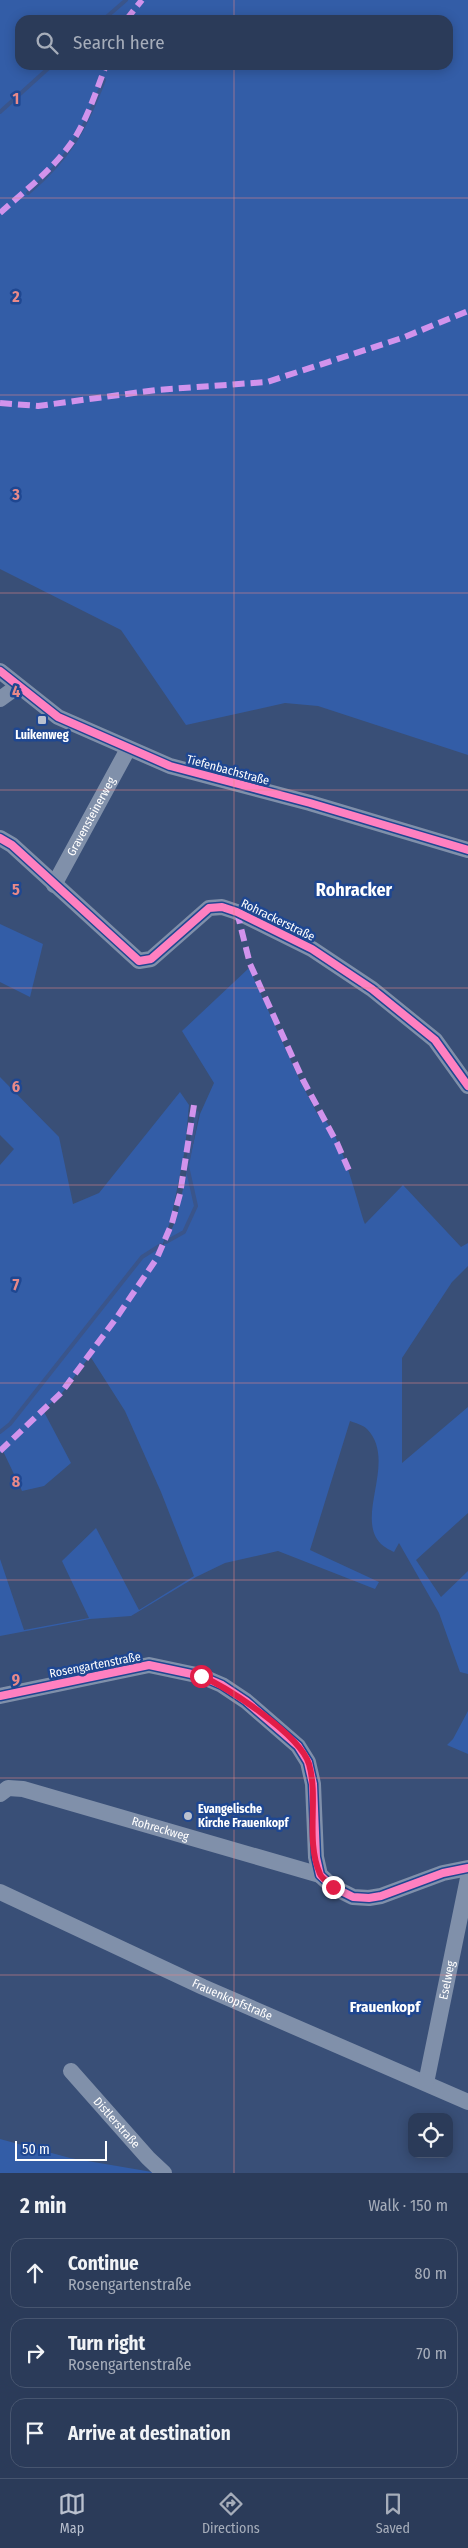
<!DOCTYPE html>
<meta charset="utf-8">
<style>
body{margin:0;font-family:"Fira Sans Condensed",sans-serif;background:#374662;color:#f1f3f6}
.controls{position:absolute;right:15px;bottom:15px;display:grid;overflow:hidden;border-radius:10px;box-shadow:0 2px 12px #0003}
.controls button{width:45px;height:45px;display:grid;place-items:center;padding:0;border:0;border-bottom:1px solid #47556f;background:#2b3b59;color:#f1f3f6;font:25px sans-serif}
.scale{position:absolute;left:15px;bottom:12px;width:92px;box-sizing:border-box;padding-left:5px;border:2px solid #fff;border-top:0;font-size:14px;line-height:18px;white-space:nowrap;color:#fff;-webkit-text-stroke:4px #1f4791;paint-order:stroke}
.stop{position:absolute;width:15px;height:15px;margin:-11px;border:4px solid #e11d48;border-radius:50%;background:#fff}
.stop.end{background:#e11d48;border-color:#fff;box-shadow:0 1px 5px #0008}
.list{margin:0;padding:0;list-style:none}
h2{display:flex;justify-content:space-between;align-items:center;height:65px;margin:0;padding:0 20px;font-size:21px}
h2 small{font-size:16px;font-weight:400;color:#a6adba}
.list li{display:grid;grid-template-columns:32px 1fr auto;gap:15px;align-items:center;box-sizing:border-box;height:70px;margin:0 10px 10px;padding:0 10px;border:1px solid #47556f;border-radius:15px}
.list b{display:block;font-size:19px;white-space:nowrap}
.list p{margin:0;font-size:16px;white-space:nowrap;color:#a6adba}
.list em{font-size:16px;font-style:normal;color:#a6adba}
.icon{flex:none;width:28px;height:28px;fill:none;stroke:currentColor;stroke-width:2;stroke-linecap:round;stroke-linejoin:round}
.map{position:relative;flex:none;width:468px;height:2173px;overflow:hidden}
.search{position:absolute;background:#2b3b59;box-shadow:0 2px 12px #0003;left:15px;right:15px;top:15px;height:55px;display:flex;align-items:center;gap:12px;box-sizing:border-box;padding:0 18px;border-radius:15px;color:#a6adba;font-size:19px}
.sheet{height:305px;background:#2b3b59}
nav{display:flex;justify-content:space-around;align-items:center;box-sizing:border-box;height:70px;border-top:1px solid #47556f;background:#2b3b59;font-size:14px;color:#a6adba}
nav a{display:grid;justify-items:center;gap:2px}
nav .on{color:#bac1cf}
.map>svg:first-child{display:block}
.green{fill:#335da7;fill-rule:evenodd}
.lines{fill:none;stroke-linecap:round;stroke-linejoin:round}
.stream{stroke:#3a558b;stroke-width:4}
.minor{stroke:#8090aa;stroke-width:16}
.quiet{stroke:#d193ec;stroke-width:6;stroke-dasharray:12 6;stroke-linecap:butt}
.cycleway-casing{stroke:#1f4791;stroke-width:11}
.cycleway{stroke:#ff80c0;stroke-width:8}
.route{stroke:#e11d48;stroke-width:6}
.grid{fill:none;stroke:#e88989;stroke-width:1;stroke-opacity:0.55}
.poi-dot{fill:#bac1cf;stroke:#1f4791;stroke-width:2}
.labels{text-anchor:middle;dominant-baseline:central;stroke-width:5;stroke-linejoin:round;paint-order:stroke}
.poi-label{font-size:12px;font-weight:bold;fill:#fff;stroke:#1f4791}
.street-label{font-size:12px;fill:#fff;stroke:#1f4791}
.quarter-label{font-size:15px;font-weight:bold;fill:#fff;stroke:#1f4791}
.district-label{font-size:18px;font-weight:bold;fill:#fff;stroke:#1f4791}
.grid-label{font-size:16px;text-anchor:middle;font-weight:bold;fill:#e88989;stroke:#1f4791;stroke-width:5;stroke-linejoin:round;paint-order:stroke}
</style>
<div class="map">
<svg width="468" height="2173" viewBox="0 0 468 2173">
<rect width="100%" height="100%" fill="#394f77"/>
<!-- green -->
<g class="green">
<path d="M0,0h468v755l-150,-49 -33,-3 -99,22 -65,-95 -121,-61zM20,20h428v45h-428z"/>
<path d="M0,924l43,20 -13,53 -30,-15z"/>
<path d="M249,968l51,113 18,34c21,8 39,87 47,109l38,-39 58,62 7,-4v23l-16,16 -50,76v105l66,-56v106l-52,47 25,37 27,-26v103l-8,-2 -21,-59 -40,-70 -5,9c-4,-2 -10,-5 -13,-8 -27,-27 17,-83 -14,-115 -4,-4 -12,-6 -17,-8l-40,129 69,32 -4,7 -97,-38 -53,12 -29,14 -65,39 -41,3 -90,17v-77l24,71 65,-12 -27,-57 34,-33 43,82 55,-34 -33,-84 -36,-81 -35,-55 -28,37 -19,17 28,53 -27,23 -22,5 -19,-40 -3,2v-288l14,-16 -14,-14v-58l59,60 14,67 26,-11 81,-101 9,13 -4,44 -14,70 -11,34 16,-33 24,-106 14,-31 -32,-52z"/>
<path d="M468,1711v43l-21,-9 6,-6z"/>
<path d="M0,2139l70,19 88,15h-158z"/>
</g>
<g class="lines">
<!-- stream -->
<g class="stream">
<path d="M103,20l23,-20"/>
<path d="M0,112l52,-47"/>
<path d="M28,193c42,-36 56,-62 76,-113"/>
<path d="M166,1242l18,-10 12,-26 -9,-40 10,-53"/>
<path d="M0,1432l10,-8 132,-167 19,-12"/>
</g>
<!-- minor -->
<g class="minor">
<path d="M0,671l58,46 112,49 140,37 158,47"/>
<path d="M0,699l18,-13"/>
<path d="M0,838l12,7 127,116 12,-2 58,-51 13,-1 15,5 75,37 60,40 63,51 33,46"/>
<path id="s1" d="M54,885l74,-136"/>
<path d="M0,1696l149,-31 52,11 21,9 24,16 52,45 10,16 5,22 3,73 4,18 13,12 20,10 16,1 12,-2 62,-23 25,-5"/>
<path id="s2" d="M0,1794l8,-6 15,1 297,86"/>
<path id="s3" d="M0,1892l203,95 265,115"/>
<path id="s4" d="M71,2071l77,87 16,15"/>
<path id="s5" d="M426,2083l42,-205"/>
</g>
<!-- quiet -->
<g class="quiet">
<path d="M126,20l16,-20"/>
<path d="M0,213c27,-24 56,-46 76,-77 13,-22 21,-47 30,-71"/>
<path d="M0,403l38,3 118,-16 111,-8 135,-44 66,-27"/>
<path d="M237,912l13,52 53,116 34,63 14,32"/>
<path d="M0,1451l61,-58 56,-76 40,-59 15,-35 8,-29 14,-89"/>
</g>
<defs>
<g id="cycleway">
<path d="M0,671l58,46 112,49 140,37 158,47"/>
<path d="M0,838l12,7 127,116 12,-2 58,-51 13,-1 15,5 75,37 60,40 63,51 33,46"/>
<path d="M0,1696l149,-31 52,11 21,9 24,16 52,45 10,16 5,22 3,73 4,18 13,12 20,10 16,1 12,-2 62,-23 25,-5"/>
</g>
</defs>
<!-- cycleway casing -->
<use href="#cycleway" class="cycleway-casing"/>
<!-- cycleway -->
<use href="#cycleway" class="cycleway"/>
</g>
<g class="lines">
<!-- route -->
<path class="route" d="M201,1676c28,12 99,59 108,88 10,35 -4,76 11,110 2,5 9,9 13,13"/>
</g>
<!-- grid -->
<path class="grid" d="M234,0v20M234,65v2108M0,198h468M0,395h468M0,593h468M0,790h468M0,988h468M0,1185h468M0,1383h468M0,1580h468M0,1778h468M0,1975h468"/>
<!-- markers -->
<g class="poi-dot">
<rect x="37" y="715" width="10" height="10" rx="2.5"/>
<circle cx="188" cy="1816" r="5"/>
</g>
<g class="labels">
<!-- poi labels -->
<g class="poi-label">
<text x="42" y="735">Luikenweg</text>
<text x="198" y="1809" text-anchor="start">Evangelische<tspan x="198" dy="14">Kirche Frauenkopf</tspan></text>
</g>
<!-- street labels -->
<g class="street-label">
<text transform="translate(228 770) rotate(15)">Tiefenbachstraße</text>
<text stroke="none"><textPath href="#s1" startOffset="78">Gravensteinerweg</textPath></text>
<text transform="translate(278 920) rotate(26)">Rohrackerstraße</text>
<text transform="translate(95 1665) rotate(-11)">Rosengartenstraße</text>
<text stroke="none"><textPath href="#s2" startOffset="168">Rohreckweg</textPath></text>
<text stroke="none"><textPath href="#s5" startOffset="105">Eselweg</textPath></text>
<text stroke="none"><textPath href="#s3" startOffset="256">Frauenkopfstraße</textPath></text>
<text stroke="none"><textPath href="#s4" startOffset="69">Distlerstraße</textPath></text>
</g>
<!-- quarter labels -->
<g class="quarter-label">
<text x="385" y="2007">Frauenkopf</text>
</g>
<!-- district labels -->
<g class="district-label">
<text x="354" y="890">Rohracker</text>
</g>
</g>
<g class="grid-label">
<text x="16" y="104">1</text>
<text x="16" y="302">2</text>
<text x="16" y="500">3</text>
<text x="16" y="697">4</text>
<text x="16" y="895">5</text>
<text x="16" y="1092">6</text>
<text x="16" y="1290">7</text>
<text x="16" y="1487">8</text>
<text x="16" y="1685">9</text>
</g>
</svg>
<div class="controls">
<button><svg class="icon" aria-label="locate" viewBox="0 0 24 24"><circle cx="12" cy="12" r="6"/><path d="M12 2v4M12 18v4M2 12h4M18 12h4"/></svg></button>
</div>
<div class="scale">50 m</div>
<div class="stop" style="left:201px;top:1676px"></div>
<div class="stop end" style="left:333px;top:1887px"></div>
<div class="search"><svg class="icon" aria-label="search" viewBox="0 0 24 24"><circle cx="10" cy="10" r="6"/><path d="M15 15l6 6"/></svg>Search here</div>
</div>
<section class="sheet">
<h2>2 min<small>Walk · 150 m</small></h2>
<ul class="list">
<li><svg class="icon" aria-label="ahead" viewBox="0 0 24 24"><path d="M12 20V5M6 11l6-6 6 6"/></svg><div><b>Continue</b><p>Rosengartenstraße</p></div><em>80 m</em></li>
<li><svg class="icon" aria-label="right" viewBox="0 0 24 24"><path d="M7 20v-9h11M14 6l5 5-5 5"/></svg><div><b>Turn right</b><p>Rosengartenstraße</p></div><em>70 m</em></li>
<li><svg class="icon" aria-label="arrive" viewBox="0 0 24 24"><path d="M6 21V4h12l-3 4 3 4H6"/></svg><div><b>Arrive at destination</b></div></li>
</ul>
</section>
<nav>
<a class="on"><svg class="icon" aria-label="map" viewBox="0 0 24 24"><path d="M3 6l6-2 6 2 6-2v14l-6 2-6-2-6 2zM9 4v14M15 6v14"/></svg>Map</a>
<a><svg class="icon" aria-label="directions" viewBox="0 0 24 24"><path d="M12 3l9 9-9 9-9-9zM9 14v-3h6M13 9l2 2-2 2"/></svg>Directions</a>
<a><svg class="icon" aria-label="saved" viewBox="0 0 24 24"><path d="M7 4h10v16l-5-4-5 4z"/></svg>Saved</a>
</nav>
